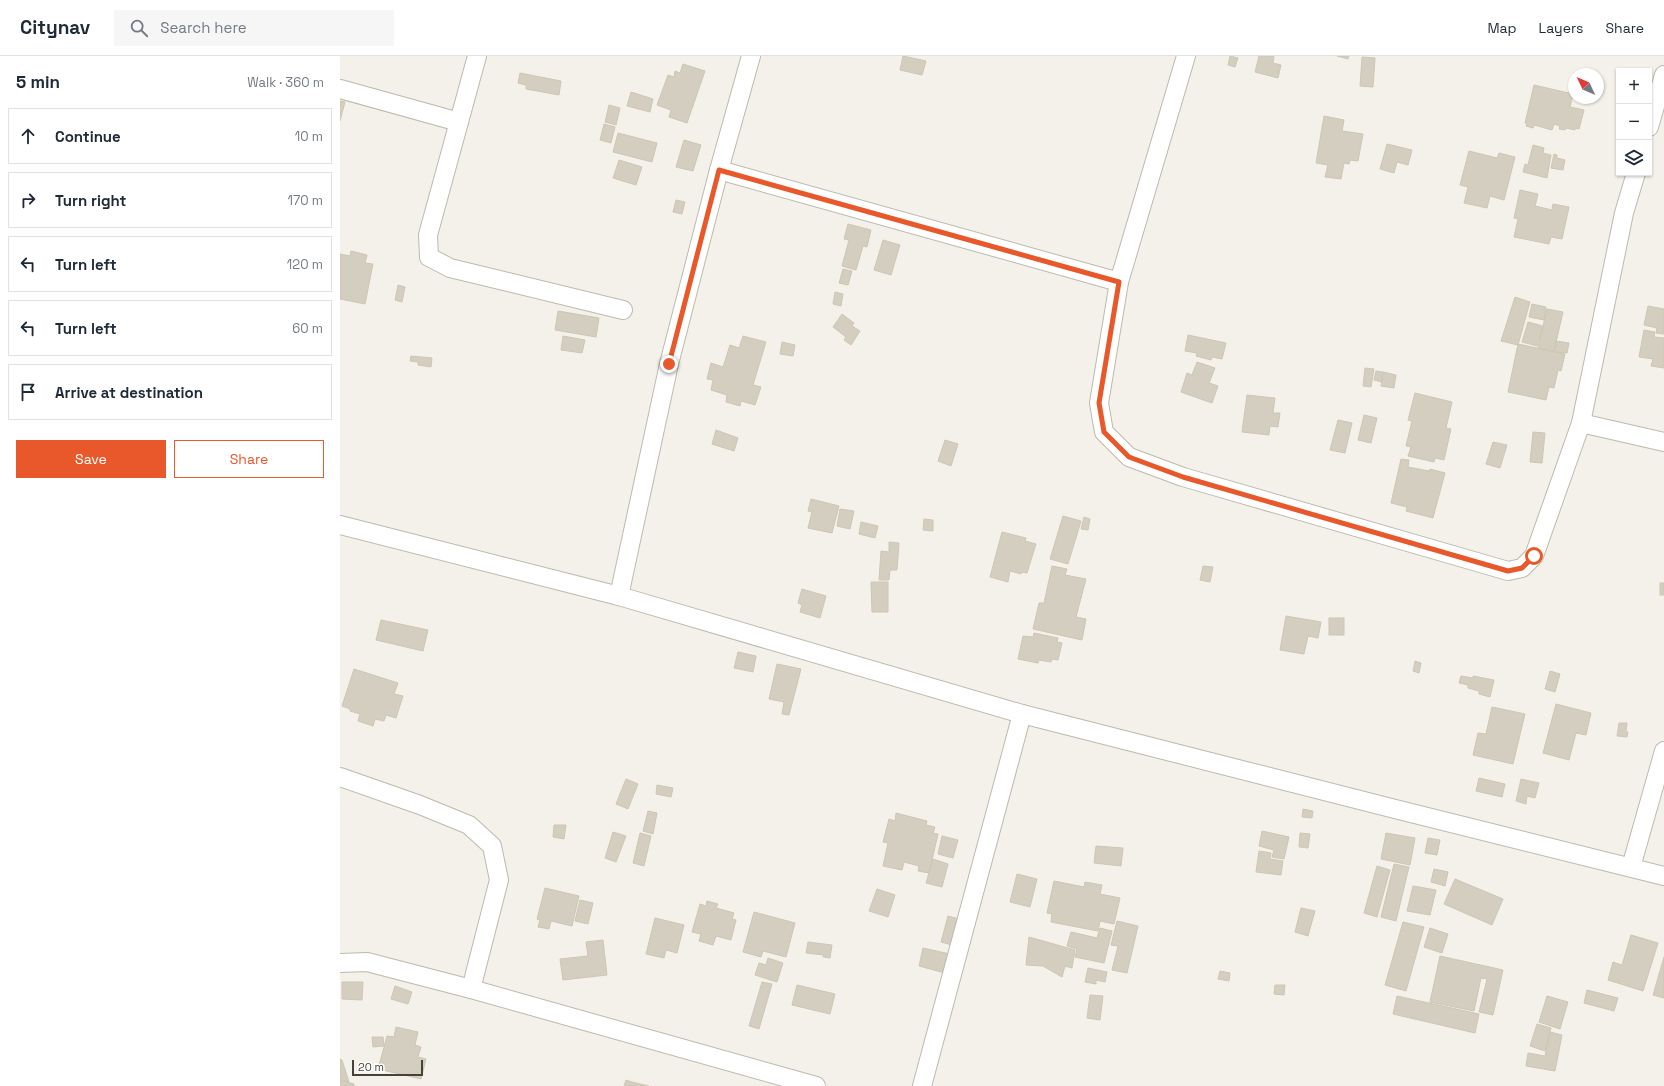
<!DOCTYPE html>
<meta charset="utf-8">
<style>
body{margin:0;font-family:"Space Grotesk",sans-serif;background:#f6f6f7;color:#1f2937}
.controls{position:absolute;right:12px;top:12px;display:grid;overflow:hidden;border-radius:0px;box-shadow:0 1px 3px #0004}
.controls button{width:36px;height:36px;display:grid;place-items:center;padding:0;border:0;border-bottom:1px solid #e0e1e3;background:#fff;color:#1f2937;font:20px sans-serif}
.compass{position:absolute;left:1228px;top:12px;width:36px;height:36px;border-radius:50%;background:#fff;box-shadow:0 1px 3px #0004;rotate:314deg}
.scale{position:absolute;left:12px;bottom:10px;width:71px;box-sizing:border-box;padding-left:4px;border:2px solid #464238;border-top:0;font-size:11px;line-height:14px;white-space:nowrap;color:#464238;-webkit-text-stroke:3px #fff;paint-order:stroke}
.stop{position:absolute;width:12px;height:12px;margin:-9px;border:3px solid #e8582b;border-radius:50%;background:#fff}
.stop.end{background:#e8582b;border-color:#fff;box-shadow:0 1px 4px #0008}
.list{margin:0;padding:0;list-style:none}
h2{display:flex;justify-content:space-between;align-items:center;height:52px;margin:0;padding:0 16px;font-size:17px}
h2 small{font-size:13px;font-weight:400;color:#747a83}
.list li{display:grid;grid-template-columns:26px 1fr auto;gap:12px;align-items:center;box-sizing:border-box;height:56px;margin:0 8px 8px;padding:0 8px;border:1px solid #e0e1e3;border-radius:0px}
.list b{display:block;font-size:15px;white-space:nowrap}
.list em{font-size:13px;font-style:normal;color:#747a83}
.actions{display:flex;gap:8px;padding:12px 16px}
.actions a{flex:1;padding:9px 0;border:1px solid #e8582b;border-radius:0px;text-align:center;font-size:14px;color:#e8582b}
.actions .main{background:#e8582b;color:#fff}
.icon{flex:none;width:22px;height:22px;fill:none;stroke:currentColor;stroke-width:2;stroke-linecap:round;stroke-linejoin:round}
.map{position:relative;flex:none;width:1324px;height:1030px;overflow:hidden}
header{display:flex;align-items:center;gap:24px;box-sizing:border-box;height:56px;padding:0 20px;background:#fff;border-bottom:1px solid #e0e1e3}
header strong{font-size:19px}
nav{display:flex;gap:22px;margin-inline-start:auto;font-size:14px}
.search{width:280px;height:36px;background:#f6f6f7;display:flex;align-items:center;gap:10px;box-sizing:border-box;padding:0 14px;border-radius:0px;color:#747a83;font-size:15px}
main{display:flex}
aside{flex:1;background:#fff}
.map>svg:first-child{display:block}
.building{fill:#d4cec0;stroke:#cec6b3}
.lines{fill:none;stroke-linecap:round;stroke-linejoin:round}
.street-casing{stroke:#beb9ad;stroke-width:20}
.street{stroke:#fff;stroke-width:18}
.route{stroke:#e8582b;stroke-width:5}
</style>
<header>
<strong>Citynav</strong>
<div class="search"><svg class="icon" aria-label="search" viewBox="0 0 24 24"><circle cx="10" cy="10" r="6"/><path d="M15 15l6 6"/></svg>Search here</div>
<nav><a>Map</a><a>Layers</a><a>Share</a></nav>
</header>
<main>
<aside>
<h2>5 min<small>Walk · 360 m</small></h2>
<ul class="list">
<li><svg class="icon" aria-label="ahead" viewBox="0 0 24 24"><path d="M12 20V5M6 11l6-6 6 6"/></svg><div><b>Continue</b></div><em>10 m</em></li>
<li><svg class="icon" aria-label="right" viewBox="0 0 24 24"><path d="M7 20v-9h11M14 6l5 5-5 5"/></svg><div><b>Turn right</b></div><em>170 m</em></li>
<li><svg class="icon" aria-label="left" viewBox="0 0 24 24"><path d="M17 20v-9H6M10 6l-5 5 5 5"/></svg><div><b>Turn left</b></div><em>120 m</em></li>
<li><svg class="icon" aria-label="left" viewBox="0 0 24 24"><path d="M17 20v-9H6M10 6l-5 5 5 5"/></svg><div><b>Turn left</b></div><em>60 m</em></li>
<li><svg class="icon" aria-label="arrive" viewBox="0 0 24 24"><path d="M6 21V4h12l-3 4 3 4H6"/></svg><div><b>Arrive at destination</b></div></li>
</ul>
<div class="actions"><a class="main">Save</a><a>Share</a></div>
</aside>
<div class="map">
<svg width="1324" height="1030" viewBox="0 0 1324 1030">
<rect width="100%" height="100%" fill="#f3f1e9"/>
<!-- building -->
<g class="building">
<path d="M563,0l23,5 -4,14 -22,-5z"/>
<path d="M890,0l8,2 -3,9 -7,-2z"/>
<path d="M919,0h15l-1,7 8,2 -3,13 -23,-6z"/>
<path d="M997,0h12l-1,3z"/>
<path d="M1022,1l13,1 -2,29 -13,-1z"/>
<path d="M343,8l22,7 -18,52 -18,-6 2,-7 -14,-5 11,-30 6,2 1,-6 5,2z"/>
<path d="M180,17l41,8 -2,14 -33,-6v-4l-8,-2z"/>
<path d="M1194,29l39,9 -3,13 14,3 -5,19 -4,-1v2l-9,-2 -1,2 -6,-1 1,-3 -6,-2 -2,6 -18,-5 -1,3 -7,-2 1,-3h-2z"/>
<path d="M291,36l22,7 -3,13 -23,-6z"/>
<path d="M0,45l5,1 -5,19z"/>
<path d="M269,49l11,3 -4,17 -11,-3z"/>
<path d="M984,60l20,4 -2,11 21,3 -5,27 -8,-1 -1,4 -5,-1 -3,16 -16,-2 3,-12 -12,-2z"/>
<path d="M264,68l11,3 -4,16 -11,-3z"/>
<path d="M278,77l39,10 -5,19 -39,-10z"/>
<path d="M344,84l17,5 -8,26 -17,-4z"/>
<path d="M1047,88l25,6 -4,15 -11,-3 -3,11 -14,-4z"/>
<path d="M1193,89l11,3 -1,5 8,2 -4,23 -24,-6 2,-8 3,1z"/>
<path d="M1129,95l28,7 2,-5 16,4 -11,43 -14,-4 -3,12 -23,-5 4,-16 -8,-2z"/>
<path d="M1214,98l3,1v3l8,2 -2,10 -12,-2z"/>
<path d="M279,104l23,7 -6,18 -23,-7z"/>
<path d="M1180,134l18,4 -3,12 17,4 1,-6 16,3 -7,32 -11,-2 -2,7 -35,-7 4,-18 -4,-1z"/>
<path d="M336,144l9,2 -3,12 -9,-2z"/>
<path d="M508,168l23,6 -4,17 -4,-1 -7,24 -14,-4 7,-26 -5,-1z"/>
<path d="M543,184l17,5 -9,30 -17,-5z"/>
<path d="M11,195l16,4 -2,8 8,1 -8,40 -25,-5v-45l10,2z"/>
<path d="M503,213l9,2 -4,14 -9,-2z"/>
<path d="M58,229l7,2 -3,15 -7,-2z"/>
<path d="M495,236l8,2 -2,12 -8,-2z"/>
<path d="M1175,241l15,5 -12,43 -17,-4z"/>
<path d="M1192,248l14,3 -2,13 -15,-3z"/>
<path d="M1308,250l16,3v25l-8,-1 1,-5 -13,-3z"/>
<path d="M1207,253l16,3 -9,39 -16,-3z"/>
<path d="M218,255l41,7 -3,19 -41,-7z"/>
<path d="M502,258l12,9 -2,3 8,5 -9,14 -7,-5 2,-3 -13,-10z"/>
<path d="M1188,266l15,4 -6,20 -15,-4z"/>
<path d="M1304,274l11,2 -1,5 10,1v30l-13,-2 2,-7 -14,-2z"/>
<path d="M848,279l38,8 -4,16 -10,-2 -1,3 -15,-4 1,-3 -12,-2z"/>
<path d="M223,280l22,4 -3,13 -21,-3z"/>
<path d="M403,280l23,6 -13,43 8,2 -6,18 -14,-4 -1,5 -14,-4 1,-7 -16,-5 2,-10 -6,-1 4,-16 12,4 7,-22 9,3z"/>
<path d="M1216,285l13,2 -2,10 -12,-1z"/>
<path d="M442,286l13,3 -2,11 -13,-2z"/>
<path d="M1178,288l47,10 -4,17 -3,-1 -4,18 -5,-1 -3,13 -38,-8z"/>
<path d="M71,300l21,2 -1,9 -13,-2v-3l-8,-1z"/>
<path d="M857,306l18,6 -6,15 9,3 -6,17 -31,-11 6,-19 5,2z"/>
<path d="M1025,312l9,1 -3,18 -8,-1z"/>
<path d="M1036,315l7,1 -1,10 -8,-2z"/>
<path d="M1043,316l13,3 -2,13 -13,-2z"/>
<path d="M1075,337l37,9 -6,26 5,1 -7,31 -9,-2 -1,4 -26,-6 3,-9 -5,-1 6,-25 -4,-1z"/>
<path d="M907,339l28,3 -2,15h7l-2,14 -8,-1 -1,9 -27,-3z"/>
<path d="M1024,359l13,3 -6,25 -13,-3z"/>
<path d="M998,364l14,3 -7,30 -15,-3z"/>
<path d="M376,374l22,8 -4,13 -22,-7z"/>
<path d="M1193,376l12,1 -3,30 -12,-1z"/>
<path d="M605,384l13,4 -7,22 -13,-5z"/>
<path d="M1153,386l14,3 -7,23 -14,-4z"/>
<path d="M1061,403l8,1 -1,7 21,4 1,-2 15,4 -12,45 -27,-7 1,-4 -16,-4z"/>
<path d="M471,443l28,7 -7,27 -24,-5 4,-16 -4,-1z"/>
<path d="M500,453l14,2 -4,18 -13,-3z"/>
<path d="M723,460l18,5 -13,43 -18,-5z"/>
<path d="M744,461l6,2 -2,11 -7,-1z"/>
<path d="M584,463l9,1v11l-10,-1z"/>
<path d="M521,466l17,4 -3,12 -16,-4z"/>
<path d="M662,476l24,6 -1,3 11,3 -9,29 -5,-1 -1,2 -11,-3 -2,11 -18,-5z"/>
<path d="M549,486l10,1 -2,27h-7l-1,10h-10l2,-29 8,1z"/>
<path d="M712,510l15,3 -2,6 21,4 -10,38 10,2 -4,21 -49,-11 6,-26h5z"/>
<path d="M863,510l10,1 -3,15 -10,-2z"/>
<path d="M531,526h17v30h-16z"/>
<rect x="1320" y="527" width="4" height="12"/>
<path d="M462,533l24,7 -6,22 -20,-6 2,-7 -4,-2z"/>
<path d="M946,560l35,6 -3,16 -10,-2 -4,18 -24,-4z"/>
<rect x="989" y="562" width="15" height="17"/>
<path d="M41,564l47,10 -5,21 -47,-11z"/>
<path d="M694,577l24,5 -1,4 5,1 -4,17 -6,-1 -1,3 -12,-2 -1,3 -20,-4 5,-23 10,1z"/>
<path d="M398,596l18,4 -3,16 -19,-4z"/>
<path d="M1075,605l6,2 -2,10 -6,-2z"/>
<path d="M437,608l24,5 -12,46 -7,-1 2,-12 -15,-3z"/>
<path d="M14,613l44,14 -4,11 9,2 -7,22 -10,-3 -2,6 -9,-2 -2,7 -15,-5 2,-7 -10,-3v-2l-8,-3z"/>
<path d="M1210,615l10,3 -5,18 -10,-3z"/>
<path d="M1121,620l12,2v-2l21,4 -4,17 -11,-3v-3l-11,-3v-3l-9,-2z"/>
<path d="M1216,648l35,9 -5,22 -10,-2 -7,27 -26,-7z"/>
<path d="M1152,651l33,7 -12,50 -40,-9 5,-22 8,1z"/>
<path d="M1279,667h8l-1,9h2l-1,5 -10,-1z"/>
<path d="M1139,722l26,6 -3,13 -26,-6z"/>
<path d="M286,723l12,5 -10,25 -12,-5z"/>
<path d="M1181,723l18,4 -4,15 -8,-2 -1,8 -10,-3z"/>
<path d="M317,729l16,3 -2,9 -15,-3z"/>
<path d="M963,753l10,2 -1,7 -10,-1z"/>
<path d="M308,755l9,2 -4,21 -10,-3z"/>
<path d="M556,757l31,8 -1,4 9,2 -2,6 5,1 -9,39 -11,-2 1,-5 -15,-4 -2,8 -19,-4 5,-23 -5,-1 6,-23 6,2z"/>
<path d="M214,769h12l-2,14 -11,-2z"/>
<path d="M922,775l27,6 -5,22 -12,-2 2,-7 -15,-4z"/>
<path d="M273,776l13,4 -10,26 -11,-4z"/>
<path d="M300,777l11,3 -7,30 -11,-3z"/>
<path d="M960,777l10,1 -2,14 -9,-1z"/>
<path d="M1046,777l29,5 -5,27 -29,-6z"/>
<path d="M602,780l16,4 -5,18 -15,-4z"/>
<path d="M1088,782l12,2 -3,15 -12,-2z"/>
<path d="M756,790l27,2 -2,18 -27,-3z"/>
<path d="M919,795l12,2 -1,6 13,2 -2,14 -25,-3z"/>
<path d="M593,803l15,5 -6,23 -16,-4z"/>
<path d="M1054,808l15,3 -13,54 -15,-4z"/>
<path d="M1037,810l13,4 -13,47 -13,-4z"/>
<path d="M1094,813l14,3 -3,14 -14,-4z"/>
<path d="M677,818l20,5 -7,28 -20,-5z"/>
<path d="M1115,823l48,20 -11,26 -48,-21z"/>
<path d="M714,825l30,6 1,-5 17,3 -2,9 20,4 -6,26 -14,-3 -2,10 -47,-9 1,-8 -5,-1z"/>
<path d="M1073,830l23,4 -6,25 -23,-4z"/>
<path d="M205,832l34,8 -7,30 -21,-5 -2,8 -11,-2 2,-7 -3,-1z"/>
<path d="M537,833l18,6 -7,22 -19,-6z"/>
<path d="M240,844l13,3 -5,21 -13,-3z"/>
<path d="M367,845l11,3 -2,4 18,5 -2,6 4,1 -5,20 -15,-4 -3,9 -14,-4 2,-7 -9,-2 8,-28 6,2z"/>
<path d="M961,852l14,3 -7,25 -13,-4z"/>
<path d="M414,856l41,11 -9,34 -23,-6 -2,6 -18,-5z"/>
<path d="M608,860l11,3 -7,26 -11,-3z"/>
<path d="M315,862l29,7 -7,28 -11,-3 -2,8 -18,-4z"/>
<path d="M777,865l21,5 -11,47 -15,-3 6,-24 -7,-1z"/>
<path d="M1063,866l21,5 -18,64 -21,-6z"/>
<path d="M760,872l12,3 -8,32 -29,-6 2,-8 -10,-3 4,-14 26,6z"/>
<path d="M1090,872l18,6 -6,19 -18,-6z"/>
<path d="M1291,879l27,8 -15,48 -35,-11 5,-18 9,3z"/>
<path d="M689,881l46,13 -3,18 -7,-2 -3,11 -19,-11 -17,-1z"/>
<path d="M263,884l4,35 -44,5 -3,-21 28,-3 -2,-14z"/>
<path d="M468,886l24,3 -2,13 -7,-1 1,-2 -18,-2z"/>
<path d="M583,892l27,6 -5,19 -26,-7z"/>
<path d="M1100,900l63,14 -10,45 -14,-3 8,-33 -6,-1 -7,33 -44,-9z"/>
<path d="M1324,901v41l-11,-3z"/>
<path d="M428,902l15,5 -6,19 -22,-7 4,-12 7,2z"/>
<path d="M748,912l19,4 -2,10 -9,-2v4l-11,-2z"/>
<path d="M880,915l10,2 -1,8 -11,-2z"/>
<path d="M2,926h21l-1,18 -20,-1z"/>
<path d="M422,926l10,2 -13,45 -10,-3z"/>
<path d="M457,929l38,9 -5,20 -38,-9z"/>
<path d="M935,929h10l-1,10 -10,-1z"/>
<path d="M55,930l17,6 -4,12 -17,-5z"/>
<path d="M1247,934l31,8 -4,13 -30,-8z"/>
<path d="M750,939l13,1 -3,24 -13,-2z"/>
<path d="M1057,940l82,18 -4,19 -82,-19z"/>
<path d="M1207,940l21,6 -8,27 -21,-7z"/>
<path d="M1197,968l14,4 -6,23 -15,-5z"/>
<path d="M56,971l22,5 -3,13 6,2 -3,10 8,2 -5,20 -43,-10 9,-33 7,1z"/>
<path d="M1210,976l12,3 -7,36 -29,-5 2,-13 17,3z"/>
<path d="M32,981h11l1,9 -11,1z"/>
<path d="M0,1003l2,1 7,22 -9,-3z"/>
<path d="M0,1024l14,4v2h-14z"/>
<path d="M286,1024l6,2 17,4h-25z"/>
</g>
<g class="lines">
<defs>
<g id="street">
<path d="M137,0l-49,179 1,22 21,11 173,42"/>
<path d="M846,0l-67,226 -20,121 5,29 25,25 54,20 325,94 14,-3 12,-12 47,-133 43,-210 12,-40"/>
<path d="M0,33l119,33"/>
<path d="M1309,71l15,-52"/>
<path d="M379,114l400,112"/>
<path d="M1241,367l83,19"/>
<path d="M0,469l279,71 403,118 377,96 265,66"/>
<path d="M279,540l50,-232 50,-194 32,-114"/>
<path d="M0,721l80,28 49,20 23,21 7,34 -28,109"/>
<path d="M1291,811l33,-116"/>
<path d="M0,907l27,-1 104,27 345,97"/>
<path d="M582,1030l100,-372"/>
</g>
</defs>
<!-- street casing -->
<use href="#street" class="street-casing"/>
<!-- street -->
<use href="#street" class="street"/>
</g>
<g class="lines">
<!-- route -->
<path class="route" d="M329,308l50,-194 400,112 -20,121 5,29 25,25 54,20 325,94 14,-3 12,-12"/>
</g>
</svg>
<div class="controls">
<button>+</button>
<button>−</button>
<button><svg class="icon" aria-label="layers" viewBox="0 0 24 24"><path d="M12 4l9 5-9 5-9-5zM3 14l9 5 9-5"/></svg></button>
</div>
<svg class="compass" viewBox="-18 -18 36 36"><path d="M0-13l5 13h-10z" fill="#e53935"/><path d="M0 13l5-13h-10z" fill="#747a83"/></svg>
<div class="scale">20 m</div>
<div class="stop" style="left:1194px;top:500px"></div>
<div class="stop end" style="left:329px;top:308px"></div>
</div>
</main>
